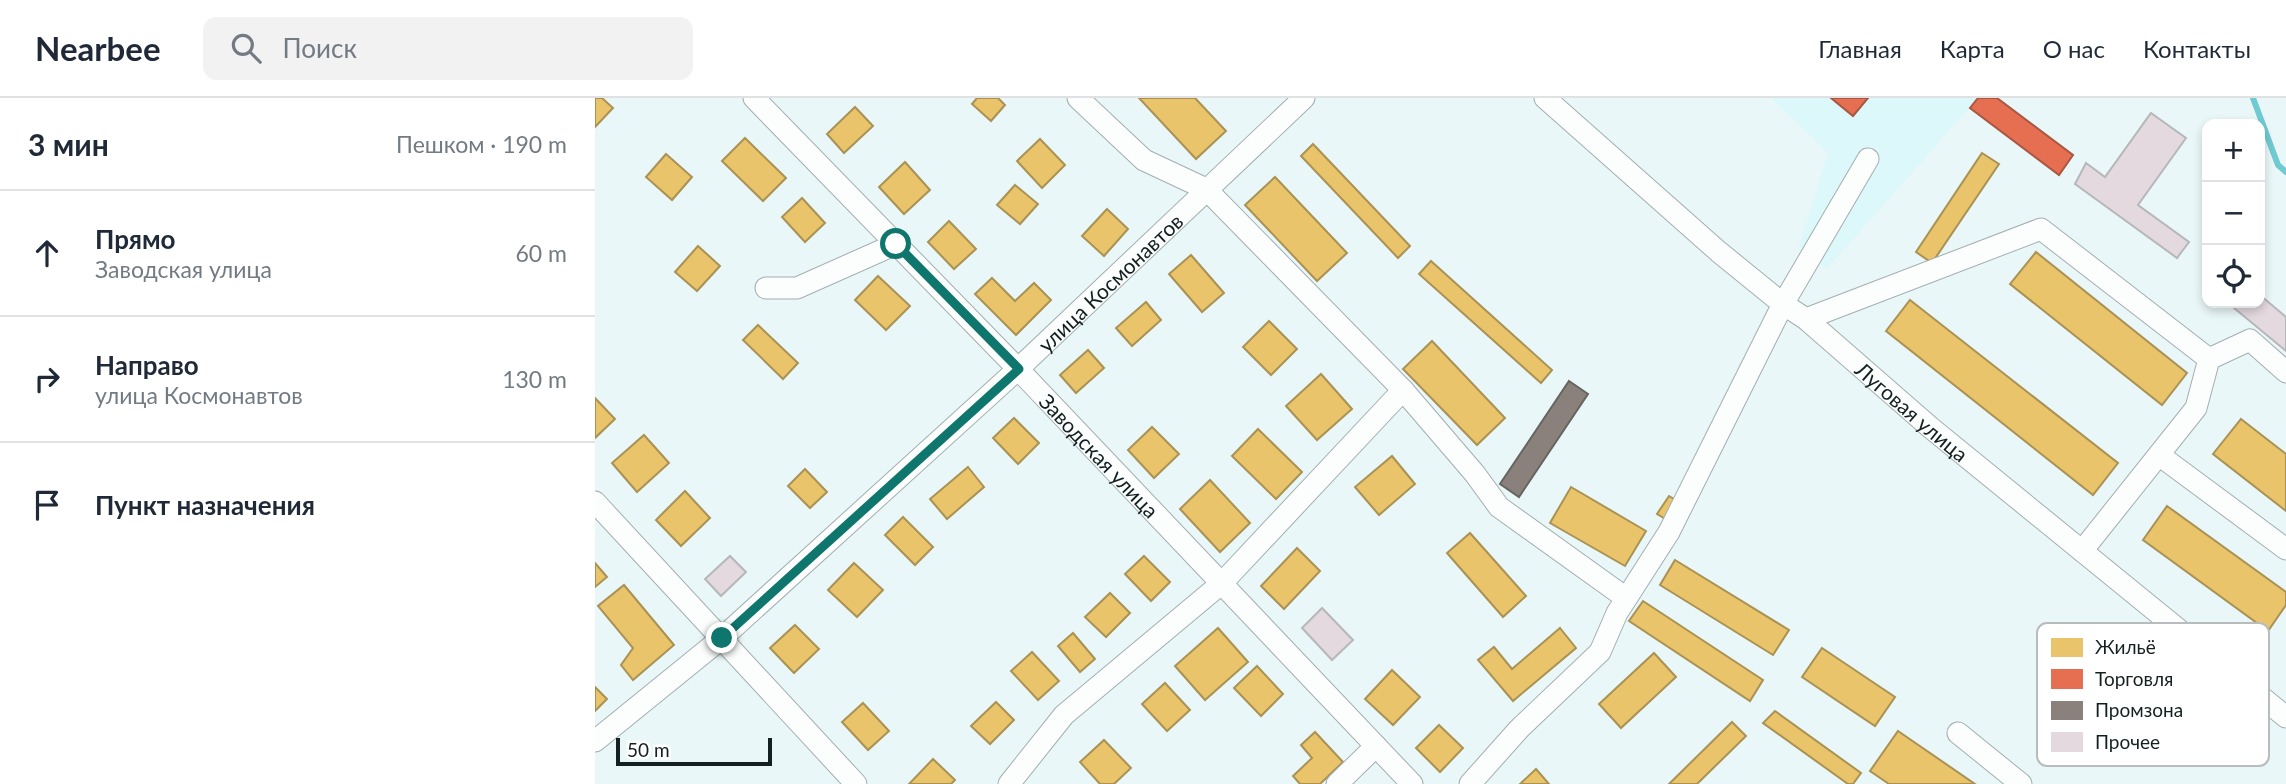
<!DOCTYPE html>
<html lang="ru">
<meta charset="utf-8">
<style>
body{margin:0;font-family:Lato,sans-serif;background:#f2f2f3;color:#1f2937}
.controls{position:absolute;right:21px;top:21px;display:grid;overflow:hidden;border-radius:14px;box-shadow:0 4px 10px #0003}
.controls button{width:63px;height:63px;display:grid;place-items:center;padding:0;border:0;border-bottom:2px solid #e0e1e3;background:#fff;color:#1f2937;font:35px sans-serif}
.scale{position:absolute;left:21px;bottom:18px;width:156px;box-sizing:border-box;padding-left:7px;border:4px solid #141f20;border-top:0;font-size:19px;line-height:24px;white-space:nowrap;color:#141f20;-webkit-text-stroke:5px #fff;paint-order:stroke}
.stop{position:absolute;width:21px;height:21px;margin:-16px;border:5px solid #0f766e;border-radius:50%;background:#fff}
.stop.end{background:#0f766e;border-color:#fff;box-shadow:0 2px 7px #0008}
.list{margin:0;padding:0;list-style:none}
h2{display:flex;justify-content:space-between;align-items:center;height:91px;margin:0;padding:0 28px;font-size:30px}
h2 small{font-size:23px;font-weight:400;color:#747a83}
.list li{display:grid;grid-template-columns:46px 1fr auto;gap:21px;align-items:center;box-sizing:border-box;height:126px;padding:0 28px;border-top:2px solid #e0e1e3}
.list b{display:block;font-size:26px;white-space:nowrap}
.list p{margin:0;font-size:23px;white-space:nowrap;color:#747a83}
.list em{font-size:23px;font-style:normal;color:#747a83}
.icon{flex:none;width:38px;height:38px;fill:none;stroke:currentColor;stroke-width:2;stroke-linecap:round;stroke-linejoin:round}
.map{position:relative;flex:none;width:1691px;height:686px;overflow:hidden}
header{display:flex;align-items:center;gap:42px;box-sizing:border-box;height:98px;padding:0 35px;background:#fff;border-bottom:2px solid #e0e1e3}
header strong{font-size:33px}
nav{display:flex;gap:38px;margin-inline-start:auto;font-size:24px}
.search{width:490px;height:63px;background:#f2f2f3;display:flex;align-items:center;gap:18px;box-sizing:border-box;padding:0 24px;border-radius:14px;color:#747a83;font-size:26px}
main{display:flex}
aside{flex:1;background:#fff}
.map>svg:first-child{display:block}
.built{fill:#dcf8fa}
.homes{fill:#e9c46a;stroke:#a99254;stroke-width:2}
.shops{fill:#e76f51;stroke:#a85742;stroke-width:2}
.industry{fill:#8a817c;stroke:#676460;stroke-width:2}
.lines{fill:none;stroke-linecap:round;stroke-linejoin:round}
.stream{stroke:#70cad1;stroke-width:6}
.building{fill:#e3d9de;stroke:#b6b7b9;stroke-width:2}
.minor-casing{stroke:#a3aeaf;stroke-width:23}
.minor{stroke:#fcfefe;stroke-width:21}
.route{stroke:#0f766e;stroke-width:9}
.labels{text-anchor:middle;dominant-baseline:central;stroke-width:7;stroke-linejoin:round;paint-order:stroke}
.street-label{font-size:21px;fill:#141f20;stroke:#fff}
.key{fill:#fff;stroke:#b8bcbc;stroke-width:2}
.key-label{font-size:19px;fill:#141f20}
</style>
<header>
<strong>Nearbee</strong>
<div class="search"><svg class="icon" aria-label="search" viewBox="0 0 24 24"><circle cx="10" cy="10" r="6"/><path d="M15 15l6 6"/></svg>Поиск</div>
<nav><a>Главная</a><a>Карта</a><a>О нас</a><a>Контакты</a></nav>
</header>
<main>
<aside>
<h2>3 мин<small>Пешком · 190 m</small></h2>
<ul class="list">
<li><svg class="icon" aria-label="ahead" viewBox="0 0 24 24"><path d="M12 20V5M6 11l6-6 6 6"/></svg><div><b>Прямо</b><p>Заводская улица</p></div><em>60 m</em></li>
<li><svg class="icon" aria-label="right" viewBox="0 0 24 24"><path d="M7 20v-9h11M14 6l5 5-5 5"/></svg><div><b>Направо</b><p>улица Космонавтов</p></div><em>130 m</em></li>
<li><svg class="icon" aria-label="arrive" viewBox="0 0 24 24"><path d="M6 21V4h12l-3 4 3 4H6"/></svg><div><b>Пункт назначения</b></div></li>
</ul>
</aside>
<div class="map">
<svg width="1691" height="686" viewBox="0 0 1691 686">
<rect width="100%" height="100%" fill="#eaf7f8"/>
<!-- built -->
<path class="built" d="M1176,0h207l-151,171 -28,-23 29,-93z"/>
<!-- homes -->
<g class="homes">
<path d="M0,0h7l11,10 -18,19z"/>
<path d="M382,0h21l7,7 -14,16 -19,-17z"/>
<path d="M544,0h56l31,33 -30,28z"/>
<path d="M260,9l18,19 -29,27 -17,-19z"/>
<path d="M150,40l41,40 -23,23 -41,-40z"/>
<path d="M445,41l25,26 -23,23 -25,-27z"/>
<path d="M718,46l97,102 -12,12 -97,-102z"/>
<path d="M1387,55l17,11 -67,99 -16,-11z"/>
<path d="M71,56l26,23 -20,23 -26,-23z"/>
<path d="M310,64l25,28 -26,24 -25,-27z"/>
<path d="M680,79l72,76 -30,28 -72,-76z"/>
<path d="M420,87l23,19 -18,20 -23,-19z"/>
<path d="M207,100l23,25 -20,19 -23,-25z"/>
<path d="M512,111l21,20 -24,27 -22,-20z"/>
<path d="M354,123l27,28 -22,20 -26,-27z"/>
<path d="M103,148l22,20 -23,25 -22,-19z"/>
<path d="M1441,154l151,121 -25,32 -152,-121z"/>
<path d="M596,157l33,38 -22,19 -33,-38z"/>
<path d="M836,163l121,109 -11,13 -122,-109z"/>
<path d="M283,178l32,30 -24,24 -31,-30z"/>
<path d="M397,180l23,23 19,-18 17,17 -35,35 -41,-41z"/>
<path d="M1315,202l208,163 -25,32 -207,-164z"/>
<path d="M551,204l15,18 -29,26 -16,-18z"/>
<path d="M674,223l28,28 -26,26 -28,-28z"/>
<path d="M163,227l40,38 -15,16 -40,-39z"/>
<path d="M837,243l73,77 -28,27 -74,-76z"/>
<path d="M493,252l16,18 -28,25 -16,-18z"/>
<path d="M726,276l31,35 -35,31 -31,-34z"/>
<path d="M0,300l20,21 -20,19z"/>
<path d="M419,320l25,25 -21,21 -25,-26z"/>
<path d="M1646,321l45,35v57l-73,-57z"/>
<path d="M557,329l27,27 -25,24 -26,-28z"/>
<path d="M663,331l44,43 -26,27 -44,-43z"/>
<path d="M49,337l25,28 -32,29 -25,-29z"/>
<path d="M797,358l23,28 -36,31 -24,-28z"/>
<path d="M373,369l16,20 -37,32 -17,-20z"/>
<path d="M210,371l22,23 -17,16 -22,-22z"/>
<path d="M615,382l40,43 -30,29 -40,-43z"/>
<path d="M976,389l75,44 -21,35 -75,-43z"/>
<path d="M90,393l25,27 -29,28 -25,-26z"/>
<path d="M1074,398l10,6 -12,18 -10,-6z"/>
<path d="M1572,408l119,86v13l-18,26 -125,-91z"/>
<path d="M308,419l30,30 -18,18 -30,-30z"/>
<path d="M875,435l56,63 -23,21 -56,-64z"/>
<path d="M702,450l23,23 -36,38 -23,-23z"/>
<path d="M549,458l26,26 -19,19 -26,-27z"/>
<path d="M1080,462l114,70 -16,25 -113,-70z"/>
<path d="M0,465l12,14 -12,10z"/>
<path d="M259,465l29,27 -26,27 -29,-27z"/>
<path d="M29,487l50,60 -41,35 -12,-15 12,-17 -35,-42z"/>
<path d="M515,495l20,20 -24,24 -21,-20z"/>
<path d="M1048,503l120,79 -13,21 -121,-80z"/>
<path d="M200,527l24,24 -25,24 -24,-25z"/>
<path d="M623,530l30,34 -43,38 -30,-34z"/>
<path d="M965,530l16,20 -63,53 -35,-41 16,-13 18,22z"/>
<path d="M478,535l22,26 -15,13 -22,-26z"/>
<path d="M1227,550l73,49 -20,29 -73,-49z"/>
<path d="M437,554l27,29 -21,19 -27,-29z"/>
<path d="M1059,555l22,24 -55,51 -22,-24z"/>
<path d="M662,568l26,28 -22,22 -27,-28z"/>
<path d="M797,572l28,27 -27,28 -28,-26z"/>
<path d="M570,585l25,27 -23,21 -25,-27z"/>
<path d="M0,589l12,12 -12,12z"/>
<path d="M401,604l18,18 -24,24 -19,-18z"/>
<path d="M268,605l26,28 -21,19 -26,-28z"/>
<path d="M1180,613l86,62 -8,11h-5l-85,-61z"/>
<path d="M1137,624l14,14 -49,48h-28z"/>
<path d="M844,627l24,23 -23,24 -24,-24z"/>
<path d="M1303,633l77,53h-86l-19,-13z"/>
<path d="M720,634l28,30 -23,22h-20l-7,-8 19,-18 -11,-13z"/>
<path d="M509,642l27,28 -17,16h-14l-20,-22z"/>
<path d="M338,661l22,21 -4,4h-42z"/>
<path d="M941,671l13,15h-29z"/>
</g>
<!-- shops -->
<g class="shops">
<path d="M1236,0h37l-15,18z"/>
<path d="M1383,0h19l76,57 -14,20 -89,-67z"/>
</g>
<!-- industry -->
<path class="industry" d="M974,283l19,13 -69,103 -19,-13z"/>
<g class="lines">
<!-- stream -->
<path class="stream" d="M1658,0l25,67 8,7"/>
</g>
<!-- building -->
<g class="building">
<path d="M1556,15l35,25 -48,67 51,37 -12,16 -102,-74 11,-21 19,14z"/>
<path d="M1665,197l26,22v34l-58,-48h32z"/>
<path d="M135,458l16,16 -25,24 -16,-17z"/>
<path d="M727,510l31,32 -21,20 -30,-32z"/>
</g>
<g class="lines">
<defs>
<g id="minor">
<path id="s1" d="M159,0l264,271 394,415"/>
<path d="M483,0l66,62 62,29 197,201 72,84 24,33 127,91"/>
<path id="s2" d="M950,0l174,154 64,52 23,15 125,109 355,289"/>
<path d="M171,190h31l99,-44"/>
<path d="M1211,221l235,-90 168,130 -13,49 -114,143"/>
<path d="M1614,261l41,-19 36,32"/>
<path d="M1564,357l127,94"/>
<path d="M0,404l261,282"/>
<path d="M1363,635l63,51"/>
<path id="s3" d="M0,643l127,-103 296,-269 286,-271"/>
<path d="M414,686l55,-69 158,-132 181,-193"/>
<path d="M742,686l39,-38"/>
<path d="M875,686l49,-55 81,-77 17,-39 52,-81 114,-228 85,-145"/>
</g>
</defs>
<!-- minor casing -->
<use href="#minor" class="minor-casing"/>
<!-- minor -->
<use href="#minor" class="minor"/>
</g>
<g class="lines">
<!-- route -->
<path class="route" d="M127,540l297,-269 -123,-125"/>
</g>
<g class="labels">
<!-- street labels -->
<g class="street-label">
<text stroke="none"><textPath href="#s3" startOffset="690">улица Космонавтов</textPath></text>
<text stroke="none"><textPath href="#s2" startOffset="483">Луговая улица</textPath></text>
<text stroke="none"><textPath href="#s1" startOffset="497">Заводская улица</textPath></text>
</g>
</g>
<!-- legend -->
<rect x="1442" y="525" width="232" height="143" rx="10" class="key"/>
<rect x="1456" y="540" width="32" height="19" fill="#e9c46a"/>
<rect x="1456" y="571" width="32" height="20" fill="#e76f51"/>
<rect x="1456" y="603" width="32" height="19" fill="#8a817c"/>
<rect x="1456" y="634" width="32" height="20" fill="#e3d9de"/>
<g class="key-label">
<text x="1500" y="556">Жильё</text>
<text x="1500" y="588">Торговля</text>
<text x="1500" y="619">Промзона</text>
<text x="1500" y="651">Прочее</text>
</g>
</svg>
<div class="controls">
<button>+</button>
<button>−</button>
<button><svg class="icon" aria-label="locate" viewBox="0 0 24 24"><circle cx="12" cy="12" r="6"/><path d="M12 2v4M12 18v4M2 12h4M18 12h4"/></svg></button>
</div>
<div class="scale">50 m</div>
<div class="stop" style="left:301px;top:146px"></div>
<div class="stop end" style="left:127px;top:540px"></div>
</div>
</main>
